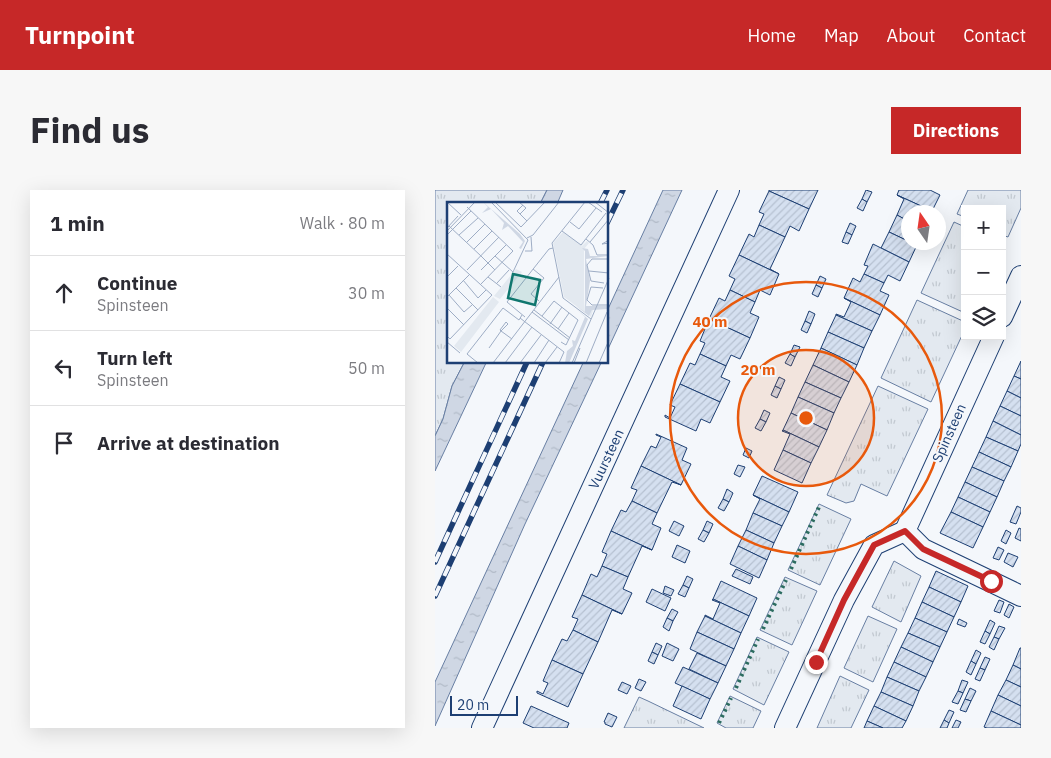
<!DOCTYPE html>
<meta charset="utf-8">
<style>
body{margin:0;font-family:"IBM Plex Sans",sans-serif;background:#f7f7f7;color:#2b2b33}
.controls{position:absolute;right:15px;top:15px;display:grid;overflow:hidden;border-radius:0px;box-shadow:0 5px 20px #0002}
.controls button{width:45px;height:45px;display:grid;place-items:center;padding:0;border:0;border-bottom:1px solid #e1e1e2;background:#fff;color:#2b2b33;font:25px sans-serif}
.compass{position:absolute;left:466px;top:15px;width:45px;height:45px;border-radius:50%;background:#fff;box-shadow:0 5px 20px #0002;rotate:347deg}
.scale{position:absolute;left:15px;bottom:12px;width:68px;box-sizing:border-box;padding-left:5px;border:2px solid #1d3f73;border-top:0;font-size:14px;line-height:18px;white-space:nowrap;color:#1d3f73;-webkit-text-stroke:4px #f4f7fb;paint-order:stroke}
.stop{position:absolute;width:15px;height:15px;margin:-11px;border:4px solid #c62828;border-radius:50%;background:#fff}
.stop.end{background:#c62828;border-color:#fff;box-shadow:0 1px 5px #0008}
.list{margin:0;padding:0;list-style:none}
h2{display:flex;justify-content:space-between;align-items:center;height:65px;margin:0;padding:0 20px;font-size:21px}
h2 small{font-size:16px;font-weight:400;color:#7c7c81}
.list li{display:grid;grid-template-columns:32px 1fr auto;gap:15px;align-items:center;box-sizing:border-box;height:75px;padding:0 20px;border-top:1px solid #e1e1e2}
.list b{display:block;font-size:19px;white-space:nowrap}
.list p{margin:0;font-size:16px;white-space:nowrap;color:#7c7c81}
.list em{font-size:16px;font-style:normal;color:#7c7c81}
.icon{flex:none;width:28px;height:28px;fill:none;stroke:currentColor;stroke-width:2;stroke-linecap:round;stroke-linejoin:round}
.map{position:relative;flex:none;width:586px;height:538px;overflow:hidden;border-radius:0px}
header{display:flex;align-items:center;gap:30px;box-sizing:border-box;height:70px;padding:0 25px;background:#c62828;color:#fff}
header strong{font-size:24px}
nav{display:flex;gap:28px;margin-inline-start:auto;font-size:18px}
.intro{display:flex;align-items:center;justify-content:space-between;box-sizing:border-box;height:120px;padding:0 30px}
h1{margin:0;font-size:35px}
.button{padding:12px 22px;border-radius:0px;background:#c62828;color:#fff;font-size:18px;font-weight:700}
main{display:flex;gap:30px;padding:0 30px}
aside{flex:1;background:#fff;border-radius:0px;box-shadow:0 5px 20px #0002}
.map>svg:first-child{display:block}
.grass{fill:url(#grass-tufts);stroke:#687fa3}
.water{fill:url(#water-ripples);stroke:#687fa3}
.building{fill:url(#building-hatch);stroke:#1d3f73}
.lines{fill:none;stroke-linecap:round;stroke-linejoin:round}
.minor-casing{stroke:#1d3f73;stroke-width:22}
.minor{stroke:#f4f7fb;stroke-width:20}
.rail-casing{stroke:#1d3f73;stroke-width:5.5}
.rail{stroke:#f4f7fb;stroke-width:4;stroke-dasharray:11;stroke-linecap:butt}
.hedge{stroke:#2c6c60;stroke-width:4;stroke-dasharray:2.5 4;stroke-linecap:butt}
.route{stroke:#c62828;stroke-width:6}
.ring{fill:none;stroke:#e8590c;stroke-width:2.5}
.labels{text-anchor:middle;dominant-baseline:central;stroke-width:4;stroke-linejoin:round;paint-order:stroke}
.street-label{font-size:14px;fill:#1d3f73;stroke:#f4f7fb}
.inset-road{fill:none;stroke:#9eadc5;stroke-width:1}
.view{fill:#0f766e;fill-opacity:0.15;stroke:#0f766e;stroke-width:2.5}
.inset-edge{fill:none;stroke:#1d3f73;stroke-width:2.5}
.centre{fill:#e8590c;stroke:#f4f7fb;stroke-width:2.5}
.ring-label{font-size:15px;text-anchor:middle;font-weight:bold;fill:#e8590c;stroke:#f4f7fb;stroke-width:4;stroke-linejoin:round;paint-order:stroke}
</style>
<header>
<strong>Turnpoint</strong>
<nav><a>Home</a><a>Map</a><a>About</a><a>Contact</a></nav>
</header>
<div class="intro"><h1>Find us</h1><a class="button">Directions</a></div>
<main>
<aside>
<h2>1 min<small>Walk · 80 m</small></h2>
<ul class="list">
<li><svg class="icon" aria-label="ahead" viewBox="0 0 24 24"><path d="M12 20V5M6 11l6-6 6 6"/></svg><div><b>Continue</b><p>Spinsteen</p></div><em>30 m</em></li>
<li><svg class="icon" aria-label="left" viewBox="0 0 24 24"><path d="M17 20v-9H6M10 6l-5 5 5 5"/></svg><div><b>Turn left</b><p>Spinsteen</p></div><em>50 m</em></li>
<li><svg class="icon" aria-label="arrive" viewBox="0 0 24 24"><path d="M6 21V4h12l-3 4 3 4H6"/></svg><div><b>Arrive at destination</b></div></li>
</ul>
</aside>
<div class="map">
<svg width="586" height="538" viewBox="0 0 586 538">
<defs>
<pattern id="grass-tufts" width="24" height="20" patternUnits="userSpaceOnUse" patternTransform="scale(1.25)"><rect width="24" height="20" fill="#e3e9f0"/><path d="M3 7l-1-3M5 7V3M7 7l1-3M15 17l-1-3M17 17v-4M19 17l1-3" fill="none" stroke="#c2c9d1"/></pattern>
<pattern id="water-ripples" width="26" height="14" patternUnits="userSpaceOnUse" patternTransform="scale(1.25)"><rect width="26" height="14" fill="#cfd7e4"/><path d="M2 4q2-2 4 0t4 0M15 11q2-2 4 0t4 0" fill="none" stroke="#b1bac7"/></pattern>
<pattern id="building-hatch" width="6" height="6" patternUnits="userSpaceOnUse" patternTransform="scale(1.25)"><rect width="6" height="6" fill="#d5e0f0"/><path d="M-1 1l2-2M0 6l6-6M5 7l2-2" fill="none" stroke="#b6c1d1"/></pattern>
</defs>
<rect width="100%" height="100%" fill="#f4f7fb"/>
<!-- grass -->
<g class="grass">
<path d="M0,0h112l-7,14h-91v158l15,1 -12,23 -9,33 -8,17z"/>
<path d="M533,0h53v18l-13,29 -6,-2v-26h-37v8l-8,-3z"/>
<path d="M519,32l11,5v86l-44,-20z"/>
<path d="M482,110l48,22v7l-34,73 -50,-24z"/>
<path d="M443,196l50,23 -41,87 -26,-12 -7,17 -8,2 -19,-8z"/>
<path d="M384,314l32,15 -31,66 -32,-15z"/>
<path d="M459,371l27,15 -20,46 -29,-15z"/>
<path d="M350,387l32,14 -25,54 -32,-15z"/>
<path d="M433,426l29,13 -24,53 -29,-14z"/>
<path d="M322,447l32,15 -25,53 -31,-16z"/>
<path d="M405,486l29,14 -18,38h-34z"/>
<path d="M295,506l31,15 -8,17h-27l-9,-5z"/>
<path d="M204,507l9,4 56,27h-80z"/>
</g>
<!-- water -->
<g class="water">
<path d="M112,0h16l-6,14h-17z"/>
<path d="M228,0h19l-74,159v-40z"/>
<path d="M29,173h22l-51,108v-35l8,-17 9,-33z"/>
<path d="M148,173h18l-76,161 -90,202v-44z"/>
</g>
<!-- building -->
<g class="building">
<path d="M334,0h49l-9,19 -40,-18z"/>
<path d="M431,0l6,2 -5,10 -5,-3z"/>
<path d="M464,0h31l10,5 -8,16 -35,-16z"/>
<path d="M334,1l40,18 -10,22 -9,-5 -5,11 -26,-12 5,-11 -5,-2z"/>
<path d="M462,5l35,16v1h-24v9l-11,-6 7,-16z"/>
<path d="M427,9l5,3 -4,9 -6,-3z"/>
<path d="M462,25l11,6v20l-19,-9z"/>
<path d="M415,33l6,3 -4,9 -6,-3z"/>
<path d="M324,35l26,12 -15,32 9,5 -40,-19 10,-21 5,3z"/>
<path d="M411,42l6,3 -4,9 -6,-2z"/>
<path d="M454,42l19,9v1h4l5,3 -8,17 -28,-14z"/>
<path d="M438,54l36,18 -9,19 -12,-6 -4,8 -20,-9 4,-8 -4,-1z"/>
<path d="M304,65l40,19 -9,21 -10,-5 -5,12 -25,-12 5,-11 -6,-3z"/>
<path d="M429,84l20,9 -4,8 9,4 -9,20 -36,-17 9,-20 7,4z"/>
<path d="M385,86l6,3 -4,9 -6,-3z"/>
<path d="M381,95l6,3 -4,9 -6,-3z"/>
<path d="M295,100l25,12 -5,11 9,4 -9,21 -41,-19 10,-21 6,3z"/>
<path d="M409,108l36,17 -8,16 -36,-16v-1l8,3 7,-15z"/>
<path d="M374,121l6,3 -4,10 -6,-3z"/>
<path d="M401,125l36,16 -8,17 -36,-16z"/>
<path d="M274,129l41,19 -10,21 -9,-4 -5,11 -26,-12 5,-11 -5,-2z"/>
<path d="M370,131l6,3 -4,9 -6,-3z"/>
<path d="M393,142l36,16 -7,17 -36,-17z"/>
<path d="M359,155l6,2 -5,10 -5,-3z"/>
<path d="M386,158l36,17 -8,17 -36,-17z"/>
<path d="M265,164l26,12 -5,11 9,4 -10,21 -40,-18 10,-21 5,2z"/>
<path d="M355,164l5,3 -4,9 -6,-3z"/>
<path d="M586,171v18l-7,-3z"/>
<path d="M378,175l36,17 -8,16 -36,-16z"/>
<path d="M579,186l7,3v19l-14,-7z"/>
<path d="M344,187l6,3 -4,9 -6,-3z"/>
<path d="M370,192l36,16 -7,15 -36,-16z"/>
<path d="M245,194l40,18 -10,21 -9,-4 -5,12 -31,-14v-2l5,3 5,-11 -5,-2z"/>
<path d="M340,196l6,3 -4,9 -6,-3z"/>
<path d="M572,201l14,7v18l-21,-10z"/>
<path d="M363,207l36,16 -7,17 -36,-17z"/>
<path d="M565,216l21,10v19l-28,-14z"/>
<path d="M329,220l6,3 -4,9 -6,-3z"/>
<path d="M356,223l36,17 -8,17 -36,-17z"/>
<path d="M325,229l6,3 -5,9 -6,-3z"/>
<path d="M558,231l28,14v9l-3,7 -32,-14z"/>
<path d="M348,240l36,17 -8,16 -28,-13 7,-16 -8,-3z"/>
<path d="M221,244l31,14 -5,12 9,4 -10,21 -40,-19 10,-20 5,2 5,-11 -5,-2z"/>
<path d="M551,247l32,14 -7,16 -32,-15z"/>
<path d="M311,258l6,3 -3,7 -6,-3z"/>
<path d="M348,260l28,13 -9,20 -28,-13z"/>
<path d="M544,262l32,15 -7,14 -32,-14z"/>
<path d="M303,275l7,2 -5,10 -6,-3z"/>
<path d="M206,276l40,19 -9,-3 -15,31 -25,-12 5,-11 -6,-2z"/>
<path d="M537,277l32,14 -7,16 -32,-15z"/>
<path d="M327,286l36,16 -9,20 -36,-17z"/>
<path d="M530,292l32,15 -7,15 -32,-15z"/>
<path d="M292,299l6,4 -4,9 -6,-3z"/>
<path d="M318,305l36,17 -7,14 -29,-13 7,-14z"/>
<path d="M523,307l32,15 -7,15 -32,-15z"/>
<path d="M288,309l6,3 -5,9 -6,-3z"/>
<path d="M197,311l25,12 -5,11 9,4 -9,22 -41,-19 10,-21 5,2z"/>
<path d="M582,316l4,2v4l-5,12 -6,-2z"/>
<path d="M516,322l32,15 -10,21 -33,-15z"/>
<path d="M318,323l29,13 -8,17 -28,-13z"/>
<path d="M239,331l10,5 -5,10 -10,-5z"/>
<path d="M272,331l6,3 -4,9 -6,-3z"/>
<path d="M584,338l2,1v12l-6,-3z"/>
<path d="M268,340l6,3 -5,9 -6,-3z"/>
<path d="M311,340l28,13 -7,17 -29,-14z"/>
<path d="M571,340l5,3 -5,11 -5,-3z"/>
<path d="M176,341l41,19 -10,-4 -14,31 -26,-11 5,-12 -5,-2z"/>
<path d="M242,355l13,6 -5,12 -13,-6z"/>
<path d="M303,356l29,14 -8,18 -29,-14z"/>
<path d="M563,357l6,3 -5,10 -6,-2z"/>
<path d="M573,363l10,4 -5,10 -9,-5z"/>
<path d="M167,376l26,11 -5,12 9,4 -10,21 -40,-19 9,-21 6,3z"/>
<path d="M301,379l17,8 -3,7 -18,-8z"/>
<path d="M501,381l32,15 -7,16 -32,-15z"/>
<path d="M252,386l6,3 -4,9 -6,-3z"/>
<path d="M286,391l36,17 -8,18 -36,-17z"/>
<path d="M248,395l6,3 -4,9 -7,-3z"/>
<path d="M230,396l9,4 -3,6 -8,-3z"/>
<path d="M494,397l32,15 -7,15 -32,-15z"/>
<path d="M217,399l19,9 -6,13 -19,-9z"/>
<path d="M147,405l40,19 -10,-4 -14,32 -25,-12 5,-11 -6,-2z"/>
<path d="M278,409l36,17 -8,17 -36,-17v-1l8,4 7,-16 -8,-3z"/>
<path d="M564,410l5,2 -4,11 -6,-2z"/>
<path d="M487,412l32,15 -7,15 -32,-14z"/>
<path d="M574,414l5,3 -5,11 -5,-3z"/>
<path d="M237,419l6,3 -5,9 -6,-3z"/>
<path d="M270,426l36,17 -7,16 -37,-17z"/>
<path d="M232,428l6,3 -4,10 -6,-4z"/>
<path d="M480,428l32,14 -7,15 -32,-14z"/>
<path d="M524,429l8,4 -2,4 -8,-3z"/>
<path d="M555,430l5,3 -5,11 -5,-3z"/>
<path d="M564,436l6,2 -6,11 -5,-2z"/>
<path d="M138,440l25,12 -15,32 -31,-14 10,-21 5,2z"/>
<path d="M550,441l5,3 -5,10 -5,-2z"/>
<path d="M262,442l37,17 -8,17 -36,-17z"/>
<path d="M473,443l32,14 -7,15 -32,-15z"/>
<path d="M559,447l5,2 -5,11 -5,-3z"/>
<path d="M221,453l6,3 -4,9 -6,-3z"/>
<path d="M232,453l12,6 -6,12 -11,-5z"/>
<path d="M466,457l32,15 -7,15 -32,-15z"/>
<path d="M585,458h1v21l-8,-4z"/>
<path d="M541,460l5,3 -5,11 -5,-3z"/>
<path d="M217,462l6,3 -4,9 -6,-3z"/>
<path d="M262,463l29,13 -8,17 -29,-14z"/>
<path d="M550,467l5,2 -5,11 -5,-2z"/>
<path d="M117,470l31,14 -15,33 -31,-14v-2l6,3 5,-11 -5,-2z"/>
<path d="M536,471l5,3 -5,11 -5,-3z"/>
<path d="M459,472l32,15 -7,14 -32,-14z"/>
<path d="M578,475l8,4v18l-15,-7z"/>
<path d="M248,477l35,16 -8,16 -35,-16z"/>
<path d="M545,478l5,2 -5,11 -5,-2z"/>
<path d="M452,487l32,14 -6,15 -32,-14z"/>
<path d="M204,489l7,3 -5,9 -6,-3z"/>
<path d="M527,490l6,2 -5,11 -5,-2z"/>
<path d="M571,490l15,7v19l-23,-11z"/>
<path d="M187,492l9,4 -4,8 -9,-4z"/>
<path d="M247,496l28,13 -9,20 -28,-13z"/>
<path d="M535,498l6,3 -5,10 -6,-2z"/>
<path d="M523,501l5,2 -5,11 -6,-2z"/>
<path d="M446,502l32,14 -7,15 -32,-15z"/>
<path d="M563,505l23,11v19l-30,-14z"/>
<path d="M530,509l6,2 -5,11 -6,-2z"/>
<path d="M96,516l38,17 -2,5h-33l-11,-5z"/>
<path d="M439,516l32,15 -4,7h-19l-16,-7z"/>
<path d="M514,520l5,2 -5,11 -5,-3z"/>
<path d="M556,521l30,14v3h-34l-3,-1z"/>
<path d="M173,523l9,4 -5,10 -7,-3v-2h-1z"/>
<path d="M509,530l5,3 -2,5h-7z"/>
<path d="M521,530l5,2 -3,6h-6z"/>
<path d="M432,531l16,7h-19z"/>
</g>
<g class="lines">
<defs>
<g id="minor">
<path d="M567,127l19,-41"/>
<path d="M559,146l-89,195 18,18 98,47"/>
<path d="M47,538l247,-538"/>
<path d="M350,538l59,-128 30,-55 31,-14"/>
</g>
</defs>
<!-- minor casing -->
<use href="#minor" class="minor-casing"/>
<!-- minor -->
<use href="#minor" class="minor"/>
<defs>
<g id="rail">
<path d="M165,14l7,-14"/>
<path d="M172,33l16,-33"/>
<path d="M0,372l92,-200"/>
<path d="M0,406l108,-234"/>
</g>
</defs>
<!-- rail casing -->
<use href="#rail" class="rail-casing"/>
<!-- rail -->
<use href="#rail" class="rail"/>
<!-- hedge -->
<g class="hedge">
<path d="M356,379l28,-62"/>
<path d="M328,439l23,-49"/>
<path d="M301,498l22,-49"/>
<path d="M284,533l12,-25"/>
</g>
</g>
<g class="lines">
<!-- route -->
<path class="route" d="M381,472l28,-62 30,-55 31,-14 18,18 68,32"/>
</g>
<!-- distance rings -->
<circle cx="371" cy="228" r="68" fill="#e8590c" fill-opacity=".12"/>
<g class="ring">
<circle cx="371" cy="228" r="68"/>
<circle cx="371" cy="228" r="136"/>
</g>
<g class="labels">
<!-- street labels -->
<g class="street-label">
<text transform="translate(514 243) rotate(-66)">Spinsteen</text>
<text transform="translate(171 269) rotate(-65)">Vuursteen</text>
</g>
</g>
<!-- overview -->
<g transform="translate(12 12)">
<rect width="161" height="161" fill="#f4f7fb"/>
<path d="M116,30l18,13 5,-5 -5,7 6,-6 2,2 -5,6v50l1,13 4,4 3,-6h1l-2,7 -27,-20 -11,-54zM69,67l6,3 -22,27 -6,-3zM46,95l6,5 -38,50 -7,-6z" fill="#e3e9f0"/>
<path d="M36,0l37,32 5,7 -4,8 -2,-1 4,-6 -15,-16 -6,4 2,-7 -13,-14 -9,4 6,-6zM135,46l6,1 2,7h18l-22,3 4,22 -4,25h22v3l-16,1 -3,6 -13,-10 9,6v-61zM128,106l13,11 -19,44h-4l2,-12 6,-5 -1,-6 3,1 10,-24z" fill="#cfd7e4"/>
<path class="inset-road" d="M0,0l14,13M44,0l37,38 -15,32 -18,-16M48,0l26,25 24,-25M72,0l7,6 -6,6M138,0l-33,41 11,55 28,21M141,0l14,10M148,0l14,11M76,3l-6,6 10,10M20,5l46,44 -32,33M123,20l9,7 17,-21M2,24l32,30M0,26l11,-12M0,29l28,-29M115,29l19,14 25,-32M0,33l24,-24M12,33l19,-17M80,36l6,-3 26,-33M139,37l7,6 4,10h12M162,38l-7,4 7,-1M20,40l18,-18M143,40l19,-23M27,47l18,-18M78,49h7l-1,-14M0,52l45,41 -42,44 -3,-3M34,54l14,14M86,67l11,9 -13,16 8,7M20,68l32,-33M34,68l25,-25M142,69l20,2M0,75l11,-11M41,75l13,10M16,78l15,18 8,-8M50,81l12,-13M157,81l-13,-2 -4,-16 5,-6h17M9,86l22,22M156,86l-12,-1 -4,13 5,5h17M2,93l15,17 8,-7M0,95l23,-23M0,106l17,17M87,108l36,28M85,110l37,28M95,114l12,-15 24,19 -12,25 -5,-3M78,115l-18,-15 42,-53 4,-1M73,116l44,34 -5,11M103,122l12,-17M111,127l11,-16M0,140l13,11M42,146l12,-17 7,-7 -2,-2 -6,8 1,1 11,8M31,161l-11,-9 36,-46 16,12 3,-5M46,161l66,-86M58,161l27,-36M73,161l21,-28M87,161l15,-23M98,161l12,-16M125,161l37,-85M127,161l6,-15M139,161l21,-51M152,161l10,-23"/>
<path class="view" d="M66,72l27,6 -5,25 -27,-7z"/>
<rect width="161" height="161" class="inset-edge"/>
</g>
<circle cx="371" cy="228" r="8" class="centre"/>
<g class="ring-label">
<text x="275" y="137">40 m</text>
<text x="323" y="185">20 m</text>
</g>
</svg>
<div class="controls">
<button>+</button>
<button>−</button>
<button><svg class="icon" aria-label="layers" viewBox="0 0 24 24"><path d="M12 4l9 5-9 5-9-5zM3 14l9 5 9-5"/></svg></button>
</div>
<svg class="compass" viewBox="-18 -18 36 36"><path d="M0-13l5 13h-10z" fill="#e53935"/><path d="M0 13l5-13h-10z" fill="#7c7c81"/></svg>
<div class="scale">20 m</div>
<div class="stop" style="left:556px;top:391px"></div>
<div class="stop end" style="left:381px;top:472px"></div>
</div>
</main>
